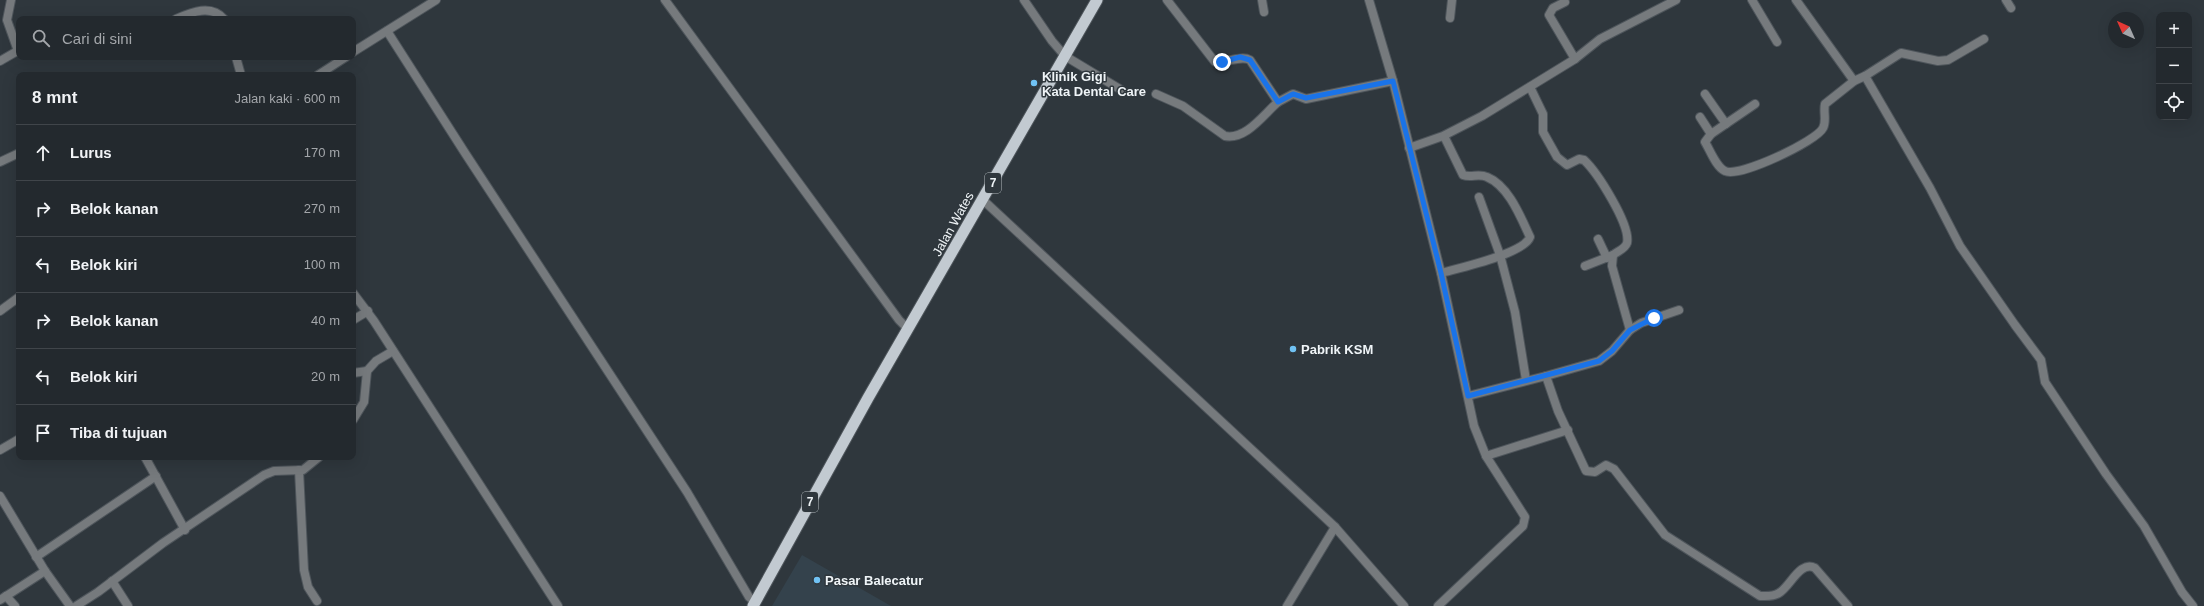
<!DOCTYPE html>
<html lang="id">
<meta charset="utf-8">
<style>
body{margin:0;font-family:Arial,sans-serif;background:#2b3136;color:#f1f3f6}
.controls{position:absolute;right:12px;top:12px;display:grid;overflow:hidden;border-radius:8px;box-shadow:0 4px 16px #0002}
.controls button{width:36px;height:36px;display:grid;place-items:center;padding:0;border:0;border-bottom:1px solid #40454a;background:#23292e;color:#f1f3f6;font:20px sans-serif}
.compass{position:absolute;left:2108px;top:12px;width:36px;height:36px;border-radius:50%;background:#23292e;box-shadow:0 4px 16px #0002;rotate:315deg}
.stop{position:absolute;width:12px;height:12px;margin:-9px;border:3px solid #1a73e8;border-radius:50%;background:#fff}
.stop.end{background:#1a73e8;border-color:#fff;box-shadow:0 1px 4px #0008}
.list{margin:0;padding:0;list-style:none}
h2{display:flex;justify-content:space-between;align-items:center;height:52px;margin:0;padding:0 16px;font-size:17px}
h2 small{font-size:13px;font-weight:400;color:#a3a6aa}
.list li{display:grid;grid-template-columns:26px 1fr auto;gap:12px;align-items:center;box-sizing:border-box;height:56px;padding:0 16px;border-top:1px solid #40454a}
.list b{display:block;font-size:15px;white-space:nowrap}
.list em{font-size:13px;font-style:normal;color:#a3a6aa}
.icon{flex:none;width:22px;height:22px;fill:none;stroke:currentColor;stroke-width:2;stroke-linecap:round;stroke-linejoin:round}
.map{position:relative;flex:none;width:2204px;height:606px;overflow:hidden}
.search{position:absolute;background:#23292e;box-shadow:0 4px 16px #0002;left:16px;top:16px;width:340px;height:44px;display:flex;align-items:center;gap:10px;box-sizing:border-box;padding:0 14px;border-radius:8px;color:#a3a6aa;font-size:15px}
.panel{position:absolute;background:#23292e;box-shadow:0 4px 16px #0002;left:16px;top:72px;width:340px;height:388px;border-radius:8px}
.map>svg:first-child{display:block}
.built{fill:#34424c}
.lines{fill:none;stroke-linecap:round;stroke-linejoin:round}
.minor-casing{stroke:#4e555b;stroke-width:10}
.tertiary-casing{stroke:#4e555b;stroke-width:10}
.trunk-casing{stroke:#4e555b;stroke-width:13}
.minor{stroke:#767a7d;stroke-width:8}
.tertiary{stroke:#767a7d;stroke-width:8}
.trunk{stroke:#c2cad1;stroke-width:11}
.route{stroke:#1a73e8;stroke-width:5}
.poi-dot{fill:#70c2f4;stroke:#2f373d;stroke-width:1.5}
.labels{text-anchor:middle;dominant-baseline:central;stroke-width:3;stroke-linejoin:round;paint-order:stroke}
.shield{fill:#2f373d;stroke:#b5bbbf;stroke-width:1}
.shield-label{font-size:12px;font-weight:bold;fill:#eff4f7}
.poi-label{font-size:13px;font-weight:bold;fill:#eff4f7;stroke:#2f373d;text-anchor:start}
.street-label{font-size:13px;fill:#eff4f7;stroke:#2f373d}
</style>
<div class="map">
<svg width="2204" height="606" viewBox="0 0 2204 606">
<rect width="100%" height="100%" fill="#2f373d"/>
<!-- built -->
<path class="built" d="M802,555l89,51h-119z"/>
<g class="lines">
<defs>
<g id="minor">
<path d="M11,0l-4,20 11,31"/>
<path d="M665,0l234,320 9,9"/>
<path d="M1024,0l28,41 13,15 58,35"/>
<path d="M1167,0l48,62c12,1 26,-7 35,-2l28,42 15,-8 13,5 87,-18"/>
<path d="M1262,0l2,12"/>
<path d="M1369,0l24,81 48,192 33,153 12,30 39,61 -2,9 -85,80"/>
<path d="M1564,0l1,2 -12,6 -4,7 26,44"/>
<path d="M1752,0l25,42"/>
<path d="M1796,0l58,81"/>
<path d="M2006,0l5,8"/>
<path d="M1450,18l2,-18"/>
<path d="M176,19c16,-7 35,-15 48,0"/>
<path d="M387,31l78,122 222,339 62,105 6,5"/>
<path d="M353,52l83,-52"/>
<path d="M236,57l5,18"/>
<path d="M0,61l19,-11"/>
<path d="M318,75l28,-18"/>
<path d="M1865,76l65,112 30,58 55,79 26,35 4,22 61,92 38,52 38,66 11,14"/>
<path d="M1530,87l13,27v18l14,25 10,8 12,-6 5,1c13,12 47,65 43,83 -2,6 -9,8 -14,12l-1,11 18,64"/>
<path d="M1156,94l27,12 42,30c21,4 38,-21 53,-34"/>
<path d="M1705,94l21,30"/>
<path d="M1700,117l11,17 -6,8c5,8 11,25 20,29 14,7 92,-30 98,-43 4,-7 0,-16 2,-24l29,-23 11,-5 36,-23 37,8 10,-1 36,-21"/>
<path d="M1711,134l44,-30"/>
<path d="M1409,148l34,-12 39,-20 93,-57 25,-20 76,-39"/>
<path d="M0,162l19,-9"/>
<path d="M1479,197l21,58 15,57 11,68"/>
<path d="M1598,239l9,19"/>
<path d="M1585,266l28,-11"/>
<path d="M1441,273c18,-5 83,-19 89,-36 -9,-19 -21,-51 -43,-60 -8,-4 -16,1 -24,-2l-19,-39"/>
<path d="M353,293l21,28 184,285"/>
<path d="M0,311l19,-14"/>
<path d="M353,320l15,-9"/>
<path d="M353,373l14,-2"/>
<path d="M1546,376l53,-15 13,-10 18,-21 11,-7 38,-13"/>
<path d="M1468,396l78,-20 12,35 28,60 9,1 11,-7 8,4 51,66 95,61c6,0 13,1 19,-3 11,-6 21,-33 36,-25l33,38"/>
<path d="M353,420l11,-18 3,-31 9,-10 17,-10"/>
<path d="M0,450l19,-11"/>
<path d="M1486,456l82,-26"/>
<path d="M145,457l40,73"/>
<path d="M299,470l5,100 4,17 9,14"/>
<path d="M0,496l45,75 25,35"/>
<path d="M36,557l120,-81"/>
<path d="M112,581l16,25"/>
<path d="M6,596l9,10"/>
<path d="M0,600l45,-29"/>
<path d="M76,606l22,-14 65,-49 101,-68 10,-4 29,-1 16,-13"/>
<path d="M1287,606l48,-79"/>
</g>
<path id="tertiary" d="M983,200l352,327 69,79"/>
<path id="trunk" d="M753,606l115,-208 229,-398"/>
</defs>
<!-- minor casing -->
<use href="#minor" class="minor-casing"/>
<!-- tertiary casing -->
<use href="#tertiary" class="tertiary-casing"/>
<!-- trunk casing -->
<use href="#trunk" class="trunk-casing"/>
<!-- minor -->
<use href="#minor" class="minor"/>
<!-- tertiary -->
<use href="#tertiary" class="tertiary"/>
<!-- trunk -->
<use href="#trunk" class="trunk"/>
</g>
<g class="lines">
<!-- route -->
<path class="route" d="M1222,62l18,-5 10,3 28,42 15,-8 13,4 87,-17 48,192 27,123 131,-35 13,-10 18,-21 24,-12"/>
</g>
<!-- markers -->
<g class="poi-dot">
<circle cx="1034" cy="83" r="4"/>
<circle cx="1293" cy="349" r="4"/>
<circle cx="817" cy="580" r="4"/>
</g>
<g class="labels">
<!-- shield labels -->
<g class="shield">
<rect x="985" y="173" width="16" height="20" rx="3"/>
<rect x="802" y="492" width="16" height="20" rx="3"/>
</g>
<g class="shield-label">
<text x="993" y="183">7</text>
<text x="810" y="502">7</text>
</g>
<!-- poi labels -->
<g class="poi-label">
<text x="1042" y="76">Klinik Gigi<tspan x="1042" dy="15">Kata Dental Care</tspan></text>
<text x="1301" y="349">Pabrik KSM</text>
<text x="825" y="580">Pasar Balecatur</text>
</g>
<!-- street labels -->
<g class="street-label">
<text transform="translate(953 224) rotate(-61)">Jalan Wates</text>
</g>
</g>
</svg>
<div class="controls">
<button>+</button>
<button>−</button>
<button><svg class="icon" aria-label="locate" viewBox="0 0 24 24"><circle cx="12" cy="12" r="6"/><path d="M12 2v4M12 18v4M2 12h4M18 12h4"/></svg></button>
</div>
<svg class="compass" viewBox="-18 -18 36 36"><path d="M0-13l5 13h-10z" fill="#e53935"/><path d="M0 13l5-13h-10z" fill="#a3a6aa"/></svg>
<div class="stop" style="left:1654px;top:318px"></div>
<div class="stop end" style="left:1222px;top:62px"></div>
<div class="search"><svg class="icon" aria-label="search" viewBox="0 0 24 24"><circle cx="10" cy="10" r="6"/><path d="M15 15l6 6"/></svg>Cari di sini</div>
<section class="panel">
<h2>8 mnt<small>Jalan kaki · 600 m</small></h2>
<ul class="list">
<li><svg class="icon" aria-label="ahead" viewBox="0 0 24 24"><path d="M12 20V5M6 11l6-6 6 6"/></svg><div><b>Lurus</b></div><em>170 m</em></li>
<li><svg class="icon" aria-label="right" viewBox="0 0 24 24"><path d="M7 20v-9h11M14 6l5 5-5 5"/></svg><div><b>Belok kanan</b></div><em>270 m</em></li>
<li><svg class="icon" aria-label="left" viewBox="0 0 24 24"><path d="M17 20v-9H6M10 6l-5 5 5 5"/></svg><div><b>Belok kiri</b></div><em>100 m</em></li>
<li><svg class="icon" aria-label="right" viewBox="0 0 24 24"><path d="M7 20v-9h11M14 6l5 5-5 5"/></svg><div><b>Belok kanan</b></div><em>40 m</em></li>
<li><svg class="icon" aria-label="left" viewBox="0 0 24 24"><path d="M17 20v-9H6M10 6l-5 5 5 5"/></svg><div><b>Belok kiri</b></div><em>20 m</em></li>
<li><svg class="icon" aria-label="arrive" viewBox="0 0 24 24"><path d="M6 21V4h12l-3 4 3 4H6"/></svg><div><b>Tiba di tujuan</b></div></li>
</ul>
</section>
</div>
